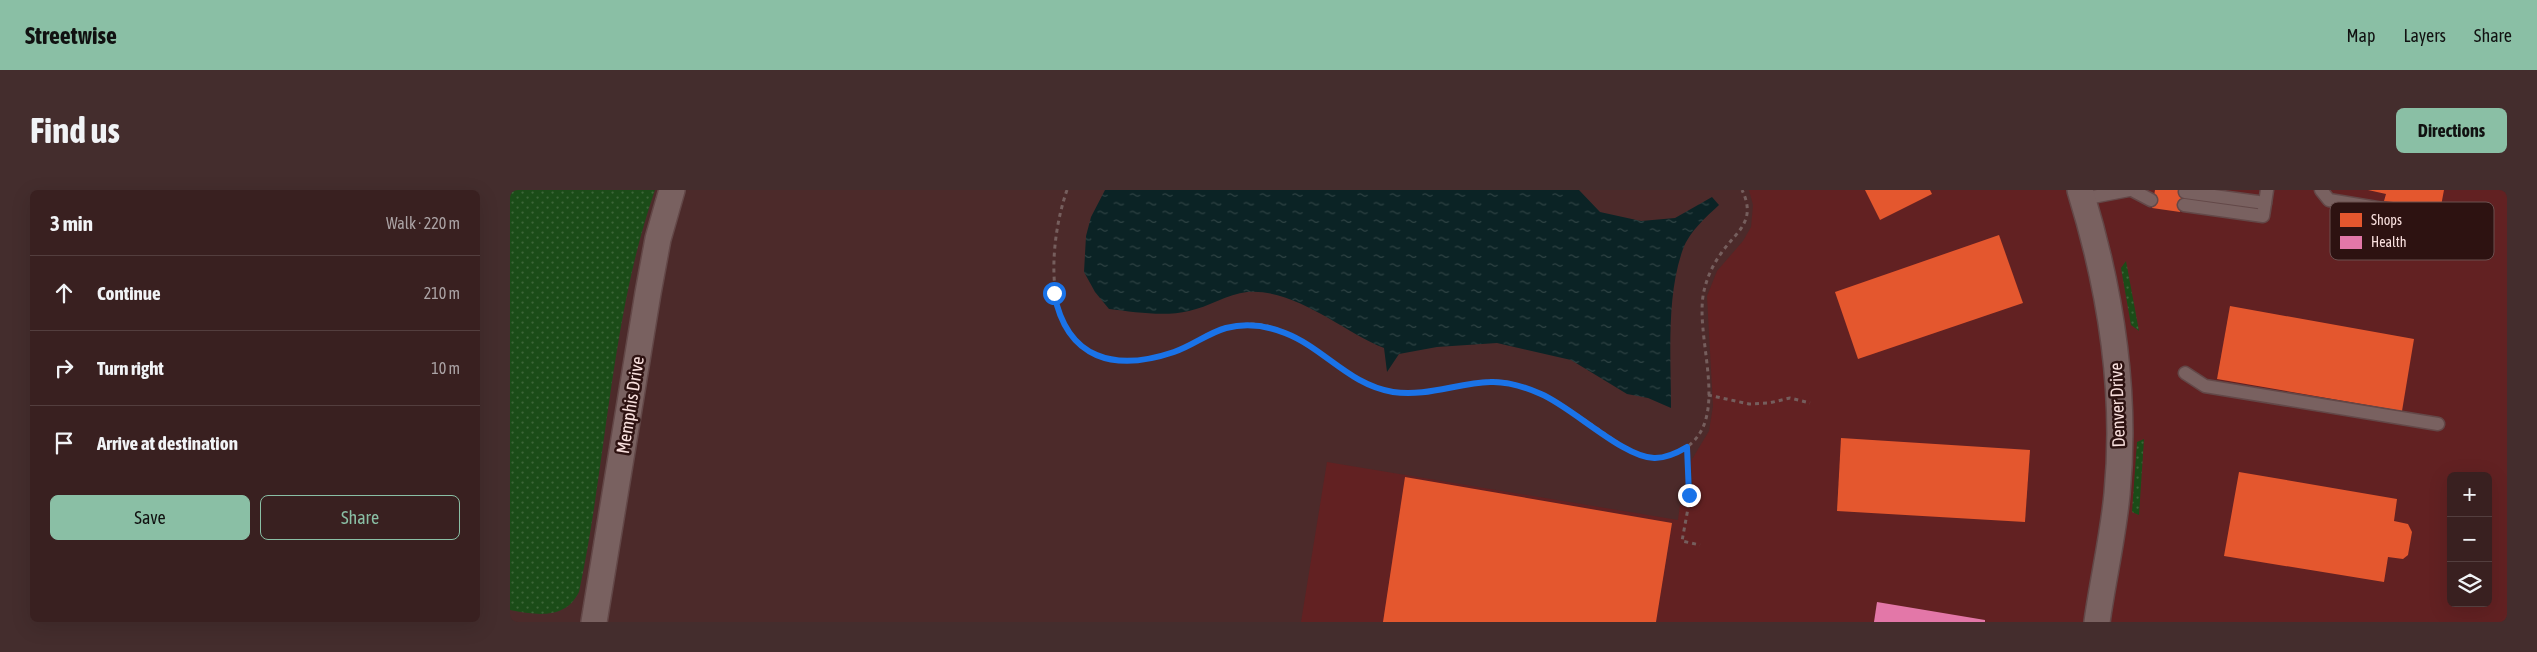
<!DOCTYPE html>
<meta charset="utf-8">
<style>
body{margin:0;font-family:"Asap Condensed",sans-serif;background:#442d2d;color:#f1f3f6}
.controls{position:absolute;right:15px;bottom:15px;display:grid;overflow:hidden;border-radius:8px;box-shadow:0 5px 20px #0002}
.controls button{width:45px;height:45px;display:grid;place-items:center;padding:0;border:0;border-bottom:1px solid #533e3e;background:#392020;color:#f1f3f6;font:25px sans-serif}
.stop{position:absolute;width:15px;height:15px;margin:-11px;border:4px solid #1a73e8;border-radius:50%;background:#fff}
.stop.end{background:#1a73e8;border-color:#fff;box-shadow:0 1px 5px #0008}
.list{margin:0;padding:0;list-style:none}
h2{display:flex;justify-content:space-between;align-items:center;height:65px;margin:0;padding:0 20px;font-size:21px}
h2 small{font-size:16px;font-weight:400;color:#aba3a5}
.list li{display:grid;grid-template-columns:32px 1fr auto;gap:15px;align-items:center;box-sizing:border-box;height:75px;padding:0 20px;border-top:1px solid #533e3e}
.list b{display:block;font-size:19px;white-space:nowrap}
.list em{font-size:16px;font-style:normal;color:#aba3a5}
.actions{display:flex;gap:10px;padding:15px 20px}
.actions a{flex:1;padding:11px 0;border:1px solid #8abfa5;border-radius:8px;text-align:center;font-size:18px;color:#8abfa5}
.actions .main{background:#8abfa5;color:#111}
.icon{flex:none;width:28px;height:28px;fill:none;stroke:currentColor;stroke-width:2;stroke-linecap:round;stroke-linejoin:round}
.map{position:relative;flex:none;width:1997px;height:432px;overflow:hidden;border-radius:8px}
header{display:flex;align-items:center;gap:30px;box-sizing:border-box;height:70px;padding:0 25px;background:#8abfa5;color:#111}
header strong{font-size:24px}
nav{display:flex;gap:28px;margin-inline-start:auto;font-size:18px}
.intro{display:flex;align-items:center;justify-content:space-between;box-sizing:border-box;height:120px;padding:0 30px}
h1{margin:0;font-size:35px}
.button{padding:12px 22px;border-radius:8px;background:#8abfa5;color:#111;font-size:18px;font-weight:700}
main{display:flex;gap:30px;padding:0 30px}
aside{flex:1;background:#392020;border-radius:8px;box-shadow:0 5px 20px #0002}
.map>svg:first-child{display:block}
.built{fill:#622122;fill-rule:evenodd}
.green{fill:url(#green-dots)}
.water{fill:url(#water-ripples)}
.shops{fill:#e4572e}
.health{fill:#e377a8}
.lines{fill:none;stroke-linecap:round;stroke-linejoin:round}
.lane-casing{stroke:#634848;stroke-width:15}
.street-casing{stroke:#634848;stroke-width:28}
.path{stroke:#755e5d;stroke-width:3;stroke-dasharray:4 4;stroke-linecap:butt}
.lane{stroke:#796160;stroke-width:12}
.street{stroke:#796160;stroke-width:25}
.route{stroke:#1a73e8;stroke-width:6}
.labels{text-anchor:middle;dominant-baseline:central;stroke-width:5;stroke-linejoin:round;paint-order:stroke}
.street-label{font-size:18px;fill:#fae1df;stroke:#2d1211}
.key{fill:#2d1211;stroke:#6a504f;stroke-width:1}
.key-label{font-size:14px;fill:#fae1df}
</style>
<header>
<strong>Streetwise</strong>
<nav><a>Map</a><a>Layers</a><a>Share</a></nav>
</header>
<div class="intro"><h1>Find us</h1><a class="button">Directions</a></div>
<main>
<aside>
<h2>3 min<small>Walk · 220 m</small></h2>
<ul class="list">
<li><svg class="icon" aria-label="ahead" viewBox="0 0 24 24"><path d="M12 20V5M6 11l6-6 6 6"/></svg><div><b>Continue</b></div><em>210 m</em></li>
<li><svg class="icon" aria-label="right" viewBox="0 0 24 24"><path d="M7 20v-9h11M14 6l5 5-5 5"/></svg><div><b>Turn right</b></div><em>10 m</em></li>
<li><svg class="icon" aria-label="arrive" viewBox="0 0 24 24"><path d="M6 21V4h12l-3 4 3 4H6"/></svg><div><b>Arrive at destination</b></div></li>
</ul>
<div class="actions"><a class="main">Save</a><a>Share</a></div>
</aside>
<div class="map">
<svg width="1997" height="432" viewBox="0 0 1997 432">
<defs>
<pattern id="green-dots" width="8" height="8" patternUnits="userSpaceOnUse" patternTransform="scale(1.25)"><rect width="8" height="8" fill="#1b4c18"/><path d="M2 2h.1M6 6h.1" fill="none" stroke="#3d6639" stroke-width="1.8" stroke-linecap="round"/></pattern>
<pattern id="water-ripples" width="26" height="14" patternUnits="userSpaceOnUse" patternTransform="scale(1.25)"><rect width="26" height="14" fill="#0b2325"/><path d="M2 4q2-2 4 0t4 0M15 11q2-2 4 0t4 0" fill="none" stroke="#2f4344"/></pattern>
</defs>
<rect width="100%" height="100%" fill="#4c2a2a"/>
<!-- built -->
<path class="built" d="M1239,0h758v432h-1206l26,-160 351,58 2,-15 14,2 -3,-46 18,-30 4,-25 -6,-110 10,-25 26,-30 8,-14 2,-22zM1941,286h37v127h-37z"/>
<!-- green -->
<g class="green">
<path d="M0,0h145c-44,126 -48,271 -76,402 -14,28 -42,23 -69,18z"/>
<path d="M1616,71l13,70 -8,-6 -10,-57z"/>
<path d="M1634,249l-5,76 -7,-3 5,-70z"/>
</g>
<!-- water -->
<path class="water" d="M595,0h474l21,22 41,9 34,-3 37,-21 7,8c-13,12 -30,27 -36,44 -17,47 -12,109 -12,159l-23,-10 -21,-4 -56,-34 -74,-17 -60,4 -38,7 -12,18 -3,-24c-42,-17 -89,-60 -137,-56 -19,2 -39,15 -58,19 -25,6 -54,1 -80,-2l-14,-17 -11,-20 2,-36 5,-19z"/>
<!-- shops -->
<g class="shops">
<path d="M1355,0h65l2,4 -52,26z"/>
<path d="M1645,0h28l-3,22 -28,-4z"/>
<path d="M1858,0h76l-3,16 -11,-2v2l-46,-5 2,-7z"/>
<path d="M1489,45l24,68 -165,56 -23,-67z"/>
<path d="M1720,116l184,33 -12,72 -185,-32z"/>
<path d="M1331,248l189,12 -5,72 -188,-11z"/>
<path d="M1729,282l158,27 -3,22 14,3 4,8 -4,23 -5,4 -15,-2 -4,25 -160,-26z"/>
<path d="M895,287l267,46 -16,99h-273z"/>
</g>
<!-- health -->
<path class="health" d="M1367,412l108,18v2h-111z"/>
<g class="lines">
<defs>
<g id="lane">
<path d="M1622,0l19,10"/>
<path d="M1811,0l8,10 131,22"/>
<path d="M1675,2l80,11"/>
<path d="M1572,9l47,-9"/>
<path d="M1674,15l79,11 4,-26"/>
<path d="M1675,183l20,13 233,38"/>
</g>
<g id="street">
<path d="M1570,0c30,97 47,202 37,304 -4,43 -14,85 -20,128"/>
<path d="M84,432l54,-329 10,-54 14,-49"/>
</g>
</defs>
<!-- lane casing -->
<use href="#lane" class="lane-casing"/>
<!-- street casing -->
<use href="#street" class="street-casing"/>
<!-- path -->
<g class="path">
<path d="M557,0c-22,63 -27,183 72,170 12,-1 26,-5 37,-9 26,-9 49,-28 78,-27 51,3 86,57 137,68 38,8 77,-16 115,-10 38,7 71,33 102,54 12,8 24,18 39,21 12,3 26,-1 37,-8 50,-31 7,-116 21,-162 3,-12 9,-24 17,-35 15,-21 35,-31 20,-62"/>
<path d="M1198,205l41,9 20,-1 21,-5 20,5"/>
<path d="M1177,258l2,55 -7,38 18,4"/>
</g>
<!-- lane -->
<use href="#lane" class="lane"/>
<!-- street -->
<use href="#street" class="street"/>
</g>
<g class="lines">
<!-- route -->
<path class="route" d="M544,103c13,67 61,79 120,59 18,-6 34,-19 52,-24 20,-5 39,-3 59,5 39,15 64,52 108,59 33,5 65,-9 97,-10 18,-1 35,5 51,12 31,13 84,65 114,64 12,0 22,-5 32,-11l2,48"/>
</g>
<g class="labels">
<!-- street labels -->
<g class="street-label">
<text transform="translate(120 215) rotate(-81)">Memphis Drive</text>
<text transform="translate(1607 215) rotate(-92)">Denver Drive</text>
</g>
</g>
<!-- legend -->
<rect x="1820" y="12" width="164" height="58" rx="8" class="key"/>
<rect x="1830" y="23" width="22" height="14" fill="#e4572e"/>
<rect x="1830" y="46" width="22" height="13" fill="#e377a8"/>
<g class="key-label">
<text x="1861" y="35">Shops</text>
<text x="1861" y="57">Health</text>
</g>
</svg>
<div class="controls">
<button>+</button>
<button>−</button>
<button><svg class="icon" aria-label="layers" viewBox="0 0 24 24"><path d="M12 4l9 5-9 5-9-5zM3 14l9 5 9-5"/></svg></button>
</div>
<div class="stop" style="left:544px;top:103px"></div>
<div class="stop end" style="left:1179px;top:305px"></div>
</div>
</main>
